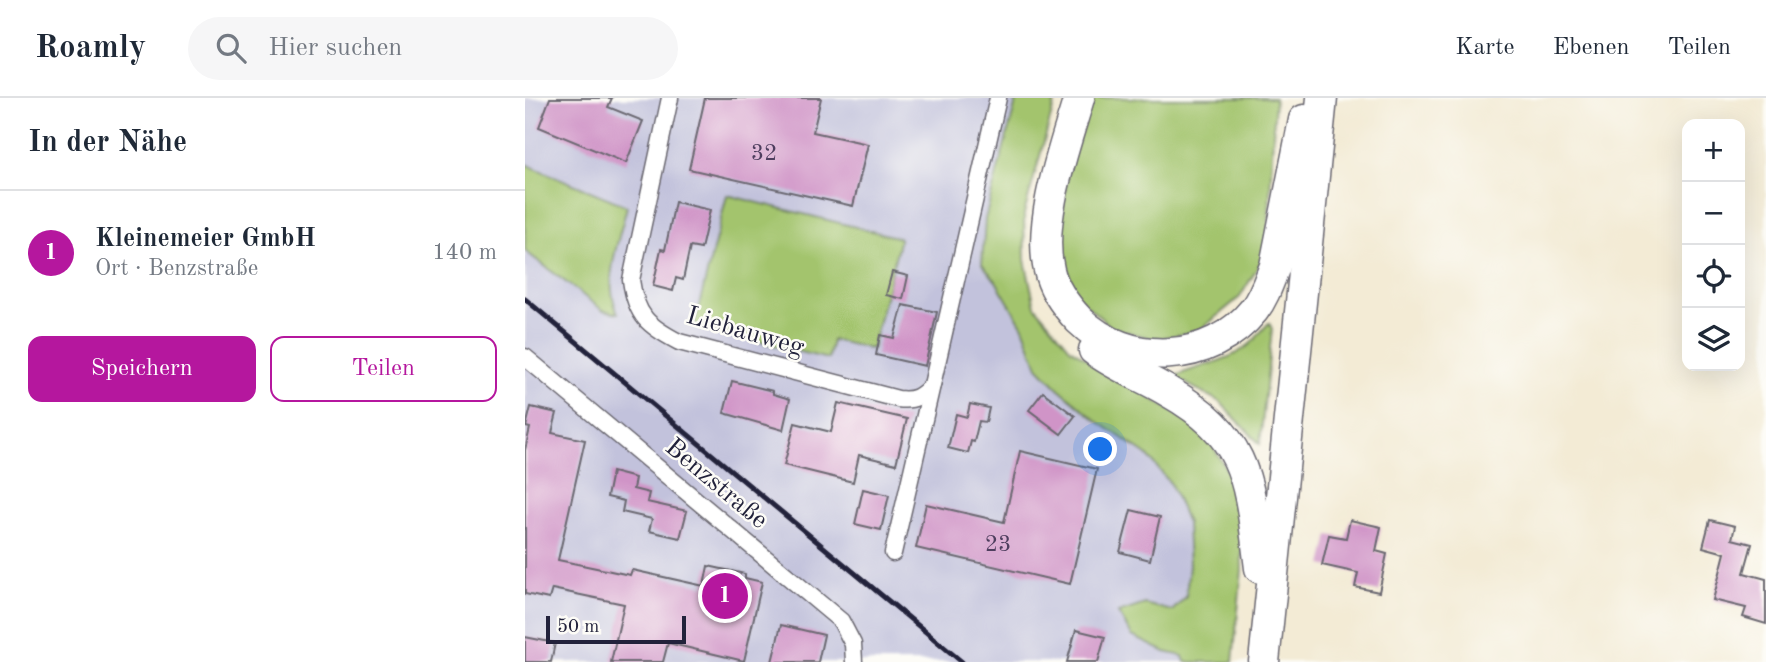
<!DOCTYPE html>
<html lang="de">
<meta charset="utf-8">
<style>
body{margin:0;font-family:"Old Standard TT",serif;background:#f6f6f7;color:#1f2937}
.controls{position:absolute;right:21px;top:21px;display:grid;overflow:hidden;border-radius:14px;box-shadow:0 7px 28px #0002}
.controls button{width:63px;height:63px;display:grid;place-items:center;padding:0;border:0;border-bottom:2px solid #e0e1e3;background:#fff;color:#1f2937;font:35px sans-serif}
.scale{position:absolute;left:21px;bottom:18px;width:140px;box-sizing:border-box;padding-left:7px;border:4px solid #22223b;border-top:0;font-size:19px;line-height:24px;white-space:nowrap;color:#22223b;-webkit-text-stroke:5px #fdfcf7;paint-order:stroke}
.you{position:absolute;left:576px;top:352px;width:24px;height:24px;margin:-18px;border:5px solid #fff;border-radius:50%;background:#1a73e8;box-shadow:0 0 0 10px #1a73e833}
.badge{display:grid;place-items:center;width:46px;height:46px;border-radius:50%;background:#b5179e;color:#fff;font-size:23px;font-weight:700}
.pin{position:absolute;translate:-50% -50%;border:4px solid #fff;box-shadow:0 2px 7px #0006}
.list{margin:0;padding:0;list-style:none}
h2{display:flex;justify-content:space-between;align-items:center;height:91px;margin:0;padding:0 28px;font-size:30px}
h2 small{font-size:23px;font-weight:400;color:#747a83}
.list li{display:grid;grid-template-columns:46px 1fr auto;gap:21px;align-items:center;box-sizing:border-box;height:126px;padding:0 28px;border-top:2px solid #e0e1e3}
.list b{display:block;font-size:26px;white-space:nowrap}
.list p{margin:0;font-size:23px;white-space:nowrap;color:#747a83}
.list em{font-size:23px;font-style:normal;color:#747a83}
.actions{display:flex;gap:14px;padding:21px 28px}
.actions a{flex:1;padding:16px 0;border:2px solid #b5179e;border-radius:14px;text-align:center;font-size:24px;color:#b5179e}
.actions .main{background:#b5179e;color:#fff}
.icon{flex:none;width:38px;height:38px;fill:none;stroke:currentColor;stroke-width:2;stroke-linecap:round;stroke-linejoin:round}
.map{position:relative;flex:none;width:1241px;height:564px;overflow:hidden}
header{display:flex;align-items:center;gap:42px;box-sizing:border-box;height:98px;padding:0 35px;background:#fff;border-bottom:2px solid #e0e1e3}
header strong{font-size:33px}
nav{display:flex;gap:38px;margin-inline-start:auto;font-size:24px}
.search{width:490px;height:63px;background:#f6f6f7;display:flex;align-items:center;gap:18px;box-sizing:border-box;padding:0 24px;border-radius:38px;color:#747a83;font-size:26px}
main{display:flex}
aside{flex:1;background:#fff}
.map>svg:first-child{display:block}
.industrial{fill:#c2c2dc}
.green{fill:#a3c46d;stroke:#627354;stroke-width:2}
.building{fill:#d094c7}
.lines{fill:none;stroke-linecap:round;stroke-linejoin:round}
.street-casing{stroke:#6b6871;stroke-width:19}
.highway-casing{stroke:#6b6871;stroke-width:33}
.street{stroke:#fff;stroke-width:16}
.highway{stroke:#fff;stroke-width:30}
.rail{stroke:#22223b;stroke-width:5}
.labels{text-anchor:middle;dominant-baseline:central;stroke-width:5;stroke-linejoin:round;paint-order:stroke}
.number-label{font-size:23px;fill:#4e3e5e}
.street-label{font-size:26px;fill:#22223b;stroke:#fdfcf7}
</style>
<header>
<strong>Roamly</strong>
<div class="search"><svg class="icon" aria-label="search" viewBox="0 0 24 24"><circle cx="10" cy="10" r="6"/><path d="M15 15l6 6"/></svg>Hier suchen</div>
<nav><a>Karte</a><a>Ebenen</a><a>Teilen</a></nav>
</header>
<main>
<aside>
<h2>In der Nähe<small></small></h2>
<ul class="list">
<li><span class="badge">1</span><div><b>Kleinemeier GmbH</b><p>Ort · Benzstraße</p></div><em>140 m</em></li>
</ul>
<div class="actions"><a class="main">Speichern</a><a>Teilen</a></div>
</aside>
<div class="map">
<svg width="1241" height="564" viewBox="0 0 1241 564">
<rect width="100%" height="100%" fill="#fdfcf7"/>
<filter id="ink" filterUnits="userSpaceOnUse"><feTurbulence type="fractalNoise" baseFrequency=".0143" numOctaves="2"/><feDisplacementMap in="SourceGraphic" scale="14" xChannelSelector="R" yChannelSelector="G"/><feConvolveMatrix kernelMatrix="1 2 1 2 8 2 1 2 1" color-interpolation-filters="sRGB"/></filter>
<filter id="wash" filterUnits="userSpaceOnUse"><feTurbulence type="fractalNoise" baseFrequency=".00686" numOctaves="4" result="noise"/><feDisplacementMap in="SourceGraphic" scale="28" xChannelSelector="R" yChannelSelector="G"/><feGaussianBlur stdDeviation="1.57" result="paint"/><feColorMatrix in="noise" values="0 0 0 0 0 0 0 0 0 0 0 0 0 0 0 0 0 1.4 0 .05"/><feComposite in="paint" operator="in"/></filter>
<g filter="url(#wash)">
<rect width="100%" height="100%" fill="#f3ebd5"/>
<!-- industrial -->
<path class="industrial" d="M0,0h492l-17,64 -18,102 14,17 27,46 15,40 19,20 40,34 50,34 24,29 16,39 2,42 -3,32 -14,14 -27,-7 20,48 19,4 1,6h-660z"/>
<!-- green -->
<g class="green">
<path d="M492,0h39l-32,116 1,46 10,46 35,42 134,83 37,63 1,76 -9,92h-48l-2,-6 -18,-4 -33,-16 -14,-23 27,-9 27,7 14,-14 3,-32 -2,-42 -16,-39 -24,-29 -50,-34 -40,-34 -19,-20 -15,-40 -27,-46 -14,-17 3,-45z"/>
<path d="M562,0h188l-8,154 -27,45 -41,34 -44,8 -43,-11 -38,-34 -14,-54 8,-76z"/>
<path d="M0,66l102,42c-8,35 -25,73 -9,107l-15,-3 -10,-7 -68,-52z"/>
<path d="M202,97l173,43 -28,111 -40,-9 -4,19 -134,-34z"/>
<path d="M744,225l3,6 -12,115 -40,-42 -40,-22 -4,-4c24,-11 53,-14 74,-32 7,-6 12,-15 19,-21z"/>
</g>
<g id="blocks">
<!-- building -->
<g class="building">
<path d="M25,0h62l-4,9 35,14 -17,42 -87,-36z"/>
<path d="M180,0h116l-8,34 55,12 -15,62 -164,-37z"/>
<path d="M150,104l35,8 -9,39 -11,-2 -7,33 -7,-2 -3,13 -20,-5 8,-37 4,1z"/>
<path d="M367,174l16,4 -5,23 -17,-4z"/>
<path d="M378,207l34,7 -12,54 -49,-11 4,-20 14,3z"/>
<path d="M207,283l41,10v3l17,5 -7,31 -59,-17z"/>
<path d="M518,294l32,24 -14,18 -32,-24z"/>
<path d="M313,305l69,16 -11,45 -37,-9 -6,27 -69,-17 11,-42 36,9z"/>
<path d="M445,306l19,4 -3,14 -7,-1 -5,21 -3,-1 -3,12 -20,-5 8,-34 11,3z"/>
<path d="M6,309l26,6 -5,20 33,7 -27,120 72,15 2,-5 72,16 4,-20 37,8v4l17,4 -18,79 -76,-18 -5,19h-52l13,-58 -72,-15 -3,10 -24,-5v-144l5,-22 -4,-1z"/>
<path d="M495,353l77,18 -27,115 -154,-36 10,-44 78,18z"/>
<path d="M87,374l23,6 -2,11 16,4 -2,9 40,9 -7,27 -31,-7 3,-12 -30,-7 2,-11 -17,-4z"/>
<path d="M338,391l26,6 -8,35 -26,-6z"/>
<path d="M606,412l29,7 -10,43 -30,-8z"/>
<path d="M825,422l31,7 -5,24 11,3 -8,38 -24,-5 3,-14 -36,-8 7,-30 17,3z"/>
<path d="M1185,422l25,6 -3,13 20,5 -8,29 22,6v45l-23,-7 3,-9 -33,-8 12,-47 -22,-6z"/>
<path d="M256,527l43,10 -6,27h-46z"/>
<path d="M551,532l29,7 -7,25h-31z"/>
<path d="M0,539l30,6 -4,19h-26z"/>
</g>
</g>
</g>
<g filter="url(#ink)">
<use href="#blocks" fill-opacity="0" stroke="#6b6871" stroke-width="2"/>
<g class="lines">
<defs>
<g id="street">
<path d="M145,0l-39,182c5,36 17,46 48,62l219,57c16,2 23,-2 34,-14l66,-287"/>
<path d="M0,259l316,264 12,23 1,18"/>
<path d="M368,455l39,-168"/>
</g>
<g id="highway">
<path d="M554,0c-14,48 -42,123 -30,172 4,19 17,36 30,50 49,48 132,44 175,-10 10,-13 15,-29 21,-44l29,-146"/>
<path d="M569,252c22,17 51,27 75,42 81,46 80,92 91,176"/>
<path d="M739,564l58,-564"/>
</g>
</defs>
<!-- street casing -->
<use href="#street" class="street-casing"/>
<!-- highway casing -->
<use href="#highway" class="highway-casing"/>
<!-- street -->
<use href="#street" class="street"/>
<!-- highway -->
<use href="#highway" class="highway"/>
<!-- rail -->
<path class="rail" d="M0,201l437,363"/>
</g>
</g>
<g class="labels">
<!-- number labels -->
<g class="number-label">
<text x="239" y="55">32</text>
<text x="473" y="446">23</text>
</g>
<!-- street labels -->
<g class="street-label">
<text transform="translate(220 234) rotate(16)">Liebauweg</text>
<text transform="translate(191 386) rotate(40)">Benzstraße</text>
</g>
</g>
</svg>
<div class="controls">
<button>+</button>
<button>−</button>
<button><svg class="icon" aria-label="locate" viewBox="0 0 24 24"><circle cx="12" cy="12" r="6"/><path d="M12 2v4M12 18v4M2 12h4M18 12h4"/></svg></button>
<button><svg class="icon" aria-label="layers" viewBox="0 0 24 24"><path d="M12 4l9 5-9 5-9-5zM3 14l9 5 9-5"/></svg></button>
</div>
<div class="scale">50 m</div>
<div class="you"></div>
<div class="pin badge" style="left:200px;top:498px">1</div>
</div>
</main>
